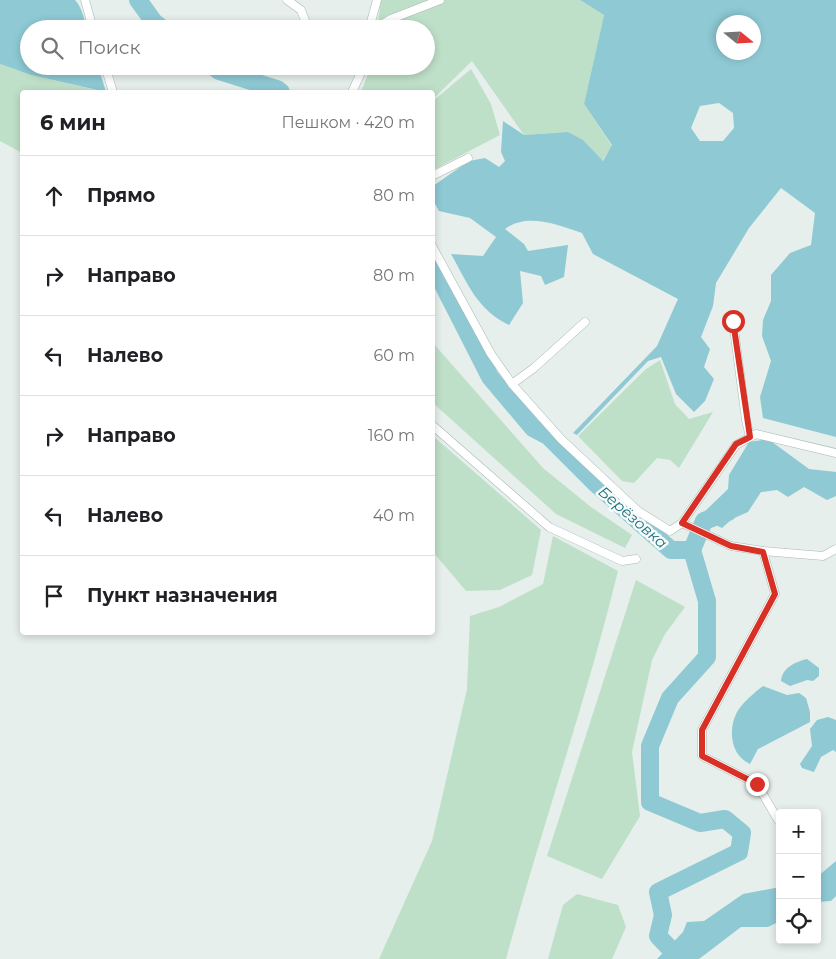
<!DOCTYPE html>
<html lang="ru">
<meta charset="utf-8">
<style>
body{margin:0;font-family:Montserrat,sans-serif;background:#f6f6f6;color:#202124}
.controls{position:absolute;right:15px;bottom:15px;display:grid;overflow:hidden;border-radius:5px;box-shadow:0 2px 8px #0003}
.controls button{width:45px;height:45px;display:grid;place-items:center;padding:0;border:0;border-bottom:1px solid #e0e0e0;background:#fff;color:#202124;font:25px sans-serif}
.compass{position:absolute;left:716px;top:15px;width:45px;height:45px;border-radius:50%;background:#fff;box-shadow:0 2px 8px #0003;rotate:108deg}
.stop{position:absolute;width:15px;height:15px;margin:-11px;border:4px solid #d93025;border-radius:50%;background:#fff}
.stop.end{background:#d93025;border-color:#fff;box-shadow:0 1px 5px #0008}
.list{margin:0;padding:0;list-style:none}
h2{display:flex;justify-content:space-between;align-items:center;height:65px;margin:0;padding:0 20px;font-size:21px}
h2 small{font-size:16px;font-weight:400;color:#757577}
.list li{display:grid;grid-template-columns:32px 1fr auto;gap:15px;align-items:center;box-sizing:border-box;height:80px;padding:0 20px;border-top:1px solid #e0e0e0}
.list b{display:block;font-size:19px;white-space:nowrap}
.list em{font-size:16px;font-style:normal;color:#757577}
.icon{flex:none;width:28px;height:28px;fill:none;stroke:currentColor;stroke-width:2;stroke-linecap:round;stroke-linejoin:round}
.map{position:relative;flex:none;width:836px;height:959px;overflow:hidden}
.search{position:absolute;background:#fff;box-shadow:0 2px 8px #0003;left:20px;top:20px;width:415px;height:55px;display:flex;align-items:center;gap:12px;box-sizing:border-box;padding:0 18px;border-radius:28px;color:#757577;font-size:19px}
.panel{position:absolute;background:#fff;box-shadow:0 2px 8px #0003;left:20px;top:90px;width:415px;height:545px;border-radius:5px}
.map>svg:first-child{display:block}
.green{fill:#bfe0c8}
.water{fill:#8ec9d4;fill-rule:evenodd}
.lines{fill:none;stroke-linecap:round;stroke-linejoin:round}
.river{stroke:#8ec9d4;stroke-width:18}
.minor-casing{stroke:#a8b8b2;stroke-width:9}
.minor{stroke:#fff;stroke-width:8}
.route{stroke:#d93025;stroke-width:6}
.labels{text-anchor:middle;dominant-baseline:central;stroke-width:5;stroke-linejoin:round;paint-order:stroke}
.water-label{font-size:15px;font-style:italic;fill:#1c6f80;stroke:#f7fbf9}
</style>
<div class="map">
<svg width="836" height="959" viewBox="0 0 836 959">
<rect width="100%" height="100%" fill="#e6efeb"/>
<!-- green -->
<g class="green">
<path d="M381,0h199l24,15 -20,89 28,42 -10,15c-32,-35 -32,-29 -78,-26l-52,-74 -39,38 -1,-7h-71l10,-26h55v-37h-49z"/>
<path d="M0,64l31,11 73,17h-82v61l-22,-12z"/>
<path d="M471,69l20,35 9,31 -67,35v-69z"/>
<path d="M433,343l110,125 48,39 41,28 -7,13 -69,-34 -123,-111z"/>
<path d="M660,360l15,44 14,15 24,-7 -34,56 -9,-8 -13,-2 -23,25 -12,-2 -44,-45 68,-67z"/>
<path d="M433,436l108,94 -9,45 -32,15 -34,1 -33,-39z"/>
<path d="M553,536l65,35c-32,131 -77,258 -112,388h-127l53,-118 35,-152 3,-73 29,-9 44,-23z"/>
<path d="M636,580l49,27 -20,27 -13,26 -20,92 8,64 -38,63 -55,-23z"/>
<path d="M577,894l41,11 8,22 -14,32h-64l15,-54z"/>
</g>
<!-- water -->
<g class="water">
<path d="M0,0h75c7,8 9,18 12,29h-58v37h69l8,26 -75,-17 -31,-11z"/>
<path d="M580,0h256v437l-73,-19 -3,-21 11,-36 -9,-25 1,-16 8,-19v-26l19,-22 21,-8 4,-32 -34,-25 -32,40 -33,55 -3,23 -12,31 9,12 -6,18 10,12 -9,22 -11,11 -18,-18 -15,-37 -13,4 -71,74 -4,-2 84,-87 21,-47 -85,-45 -11,-21c-23,-8 -55,-21 -77,-4l19,15 4,7 40,-6 -4,32 -19,8 -4,-9 -21,-5 3,32 -14,22c-32,-15 -42,-43 -58,-71l32,2 13,-19 -26,-19 -31,-7 -6,-11v-14l36,-25 16,-3 14,9 6,-6 -4,-9 2,-31 21,14 44,-3 15,8 20,21 9,-16 -28,-41 20,-89zM724,22h30v30h-30zM719,103l14,10 1,15 -11,13h-23l-9,-13 9,-22z"/>
<path d="M768,439l41,30 27,3v24l-9,4 -23,-13 -16,10 -11,-7 -16,2 -13,20 -16,7 -10,9 -23,-11 29,-28 1,-14 20,-33z"/>
<path d="M807,659l12,9v8l-6,5 -6,-1 -17,6 -9,-5c1,-13 14,-19 26,-22z"/>
<path d="M763,686l24,9 12,-2 7,5 4,14v10l-52,27 -8,15c-20,-9 -22,-35 -13,-52 6,-10 17,-19 26,-26z"/>
<path d="M828,717l8,3v32l-3,-2 -12,7 -7,15 -12,-4 -2,-4 12,-18 -2,-17 7,-9z"/>
<path d="M836,861v35l-5,5 -14,1v-25z"/>
<path d="M780,887v34l-12,6h-27l-42,32h-42l26,-27 4,-10 17,-1 39,-27z"/>
</g>
<g class="lines">
<!-- river -->
<g class="river">
<path d="M138,0l16,22 9,7"/>
<path d="M213,66l6,5 58,18 4,3"/>
<path d="M432,263l58,114 43,51 15,8 46,46 77,68h21l15,51v56l-37,41 -20,48v56l50,21 25,-4 17,14 -3,19 -81,40 5,23 -5,21 20,21"/>
<path d="M692,550l12,-29 24,-9"/>
</g>
<defs>
<g id="minor">
<path d="M85,0l8,29"/>
<path d="M287,0l14,10 5,13 8,6"/>
<path d="M369,29l8,-29"/>
<path d="M375,29l16,-10 49,-19"/>
<path d="M105,66l8,26"/>
<path d="M352,92l12,-26"/>
<path d="M432,176l36,-18"/>
<path d="M432,246l59,108 21,30 49,55 77,72 32,20 12,-8 54,-78 20,-11 80,19"/>
<path d="M733,321l13,99 4,17"/>
<path d="M512,384l22,-16 51,-46"/>
<path d="M432,425l117,102 73,34 14,-2"/>
<path d="M682,523l49,23 32,5 60,5 13,-7"/>
<path d="M763,551l12,43 -73,136v26l55,28 21,36"/>
</g>
</defs>
<!-- minor casing -->
<use href="#minor" class="minor-casing"/>
<!-- minor -->
<use href="#minor" class="minor"/>
</g>
<g class="lines">
<!-- route -->
<path class="route" d="M733,321l17,116 -14,7 -54,79 49,23 32,6 12,42 -73,136v26l55,28"/>
</g>
<g class="labels">
<!-- water labels -->
<g class="water-label">
<text transform="translate(633 517) rotate(41)">Берёзовка</text>
</g>
</g>
</svg>
<div class="controls">
<button>+</button>
<button>−</button>
<button><svg class="icon" aria-label="locate" viewBox="0 0 24 24"><circle cx="12" cy="12" r="6"/><path d="M12 2v4M12 18v4M2 12h4M18 12h4"/></svg></button>
</div>
<svg class="compass" viewBox="-18 -18 36 36"><path d="M0-13l5 13h-10z" fill="#e53935"/><path d="M0 13l5-13h-10z" fill="#757577"/></svg>
<div class="stop" style="left:733px;top:321px"></div>
<div class="stop end" style="left:757px;top:784px"></div>
<div class="search"><svg class="icon" aria-label="search" viewBox="0 0 24 24"><circle cx="10" cy="10" r="6"/><path d="M15 15l6 6"/></svg>Поиск</div>
<section class="panel">
<h2>6 мин<small>Пешком · 420 m</small></h2>
<ul class="list">
<li><svg class="icon" aria-label="ahead" viewBox="0 0 24 24"><path d="M12 20V5M6 11l6-6 6 6"/></svg><div><b>Прямо</b></div><em>80 m</em></li>
<li><svg class="icon" aria-label="right" viewBox="0 0 24 24"><path d="M7 20v-9h11M14 6l5 5-5 5"/></svg><div><b>Направо</b></div><em>80 m</em></li>
<li><svg class="icon" aria-label="left" viewBox="0 0 24 24"><path d="M17 20v-9H6M10 6l-5 5 5 5"/></svg><div><b>Налево</b></div><em>60 m</em></li>
<li><svg class="icon" aria-label="right" viewBox="0 0 24 24"><path d="M7 20v-9h11M14 6l5 5-5 5"/></svg><div><b>Направо</b></div><em>160 m</em></li>
<li><svg class="icon" aria-label="left" viewBox="0 0 24 24"><path d="M17 20v-9H6M10 6l-5 5 5 5"/></svg><div><b>Налево</b></div><em>40 m</em></li>
<li><svg class="icon" aria-label="arrive" viewBox="0 0 24 24"><path d="M6 21V4h12l-3 4 3 4H6"/></svg><div><b>Пункт назначения</b></div></li>
</ul>
</section>
</div>
